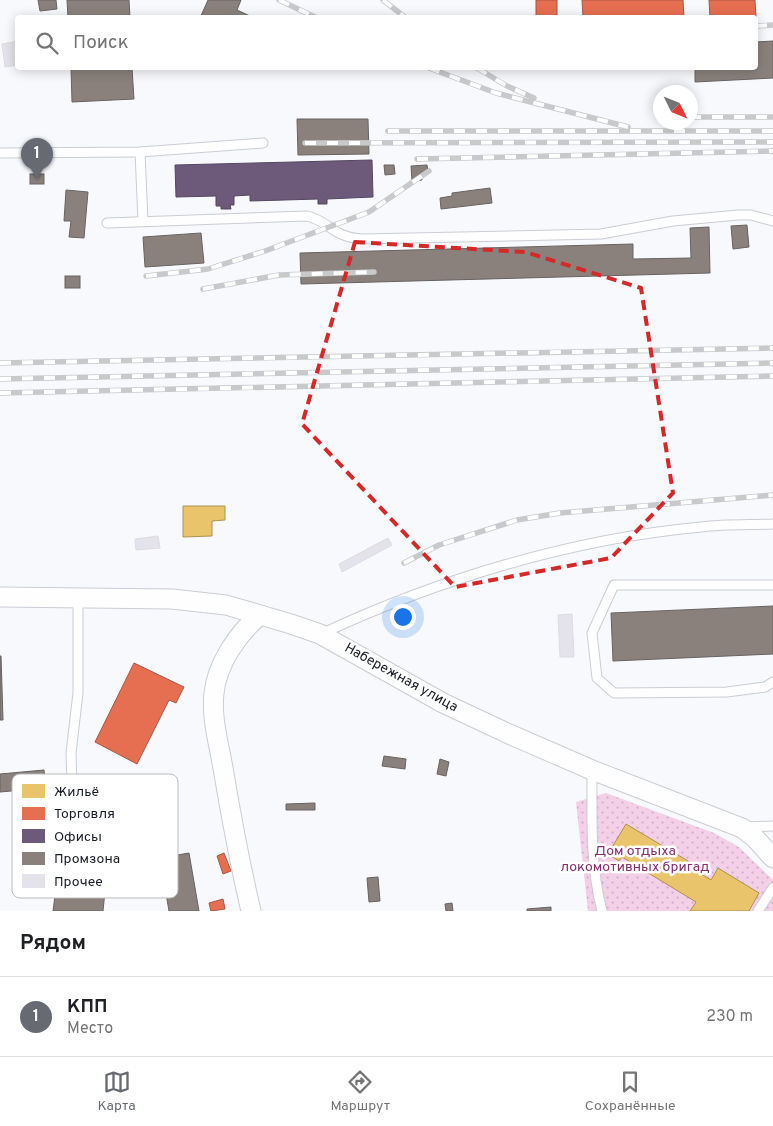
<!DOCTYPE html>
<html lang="ru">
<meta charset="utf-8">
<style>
body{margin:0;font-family:Overpass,sans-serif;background:#f2f2f2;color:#202124}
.compass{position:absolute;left:653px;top:85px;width:45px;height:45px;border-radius:50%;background:#fff;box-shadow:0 2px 12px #0003;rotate:133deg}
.you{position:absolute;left:402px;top:616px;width:18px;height:18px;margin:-12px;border:4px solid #fff;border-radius:50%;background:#1a73e8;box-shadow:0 0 0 8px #1a73e833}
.badge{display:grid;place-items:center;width:32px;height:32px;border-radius:50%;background:#676a72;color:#fff;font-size:16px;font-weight:700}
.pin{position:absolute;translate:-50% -41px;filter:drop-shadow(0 1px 2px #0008)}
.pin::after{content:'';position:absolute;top:26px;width:18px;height:15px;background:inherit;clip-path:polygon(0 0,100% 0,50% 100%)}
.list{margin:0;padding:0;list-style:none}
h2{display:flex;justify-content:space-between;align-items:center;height:65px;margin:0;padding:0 20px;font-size:21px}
h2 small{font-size:16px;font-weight:400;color:#757577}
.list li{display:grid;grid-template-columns:32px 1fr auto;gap:15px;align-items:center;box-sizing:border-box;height:80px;padding:0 20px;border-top:1px solid #e0e0e0}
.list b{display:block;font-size:19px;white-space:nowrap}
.list p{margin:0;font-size:16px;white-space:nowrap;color:#757577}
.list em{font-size:16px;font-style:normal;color:#757577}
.icon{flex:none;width:28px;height:28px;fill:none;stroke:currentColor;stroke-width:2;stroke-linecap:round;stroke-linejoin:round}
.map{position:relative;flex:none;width:773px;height:911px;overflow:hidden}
.search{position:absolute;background:#fff;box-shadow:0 2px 12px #0003;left:15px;right:15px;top:15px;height:55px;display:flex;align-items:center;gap:12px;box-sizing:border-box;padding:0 18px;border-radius:5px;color:#757577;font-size:19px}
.sheet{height:145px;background:#fff}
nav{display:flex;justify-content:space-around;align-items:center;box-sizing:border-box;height:70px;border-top:1px solid #e0e0e0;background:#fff;font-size:14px;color:#757577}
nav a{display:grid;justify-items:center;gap:2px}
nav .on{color:#676a72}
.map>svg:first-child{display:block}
.grass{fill:url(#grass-dots)}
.homes{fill:#e9c46a;stroke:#ab9256}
.shops{fill:#e76f51;stroke:#a95645}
.offices{fill:#6d597a;stroke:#544761}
.industry{fill:#8a817c;stroke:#686363}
.building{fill:#e4e2ea;stroke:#dedbe3}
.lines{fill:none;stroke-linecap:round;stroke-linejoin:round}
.lane-casing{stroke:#cacdd4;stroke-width:11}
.street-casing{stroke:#cacdd4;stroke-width:21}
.lane{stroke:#fefeff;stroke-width:9}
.street{stroke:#fefeff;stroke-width:19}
.rail-casing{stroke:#c7c9ca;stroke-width:5.5}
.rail{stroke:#fff;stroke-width:4;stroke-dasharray:11;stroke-linecap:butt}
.marked{fill:none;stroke:#d62828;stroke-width:4;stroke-dasharray:10 6;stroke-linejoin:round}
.labels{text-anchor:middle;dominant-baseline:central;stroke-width:5;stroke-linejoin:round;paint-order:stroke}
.street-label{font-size:14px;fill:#191d28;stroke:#fff}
.park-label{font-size:14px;fill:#862e6e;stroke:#fff}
.key{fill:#fff;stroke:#babbbe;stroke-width:1}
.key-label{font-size:14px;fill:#191d28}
</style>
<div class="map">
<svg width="773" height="911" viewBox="0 0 773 911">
<defs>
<pattern id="grass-dots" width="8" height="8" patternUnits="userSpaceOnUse" patternTransform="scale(1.25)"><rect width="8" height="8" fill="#f3cfe8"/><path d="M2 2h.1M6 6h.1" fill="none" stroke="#d0b1c7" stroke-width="1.8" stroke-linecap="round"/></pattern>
</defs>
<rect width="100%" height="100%" fill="#f7f9fc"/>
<!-- grass -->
<path class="grass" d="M606,793l108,40 25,14 34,33v31h-185l-12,-109z"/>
<!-- homes -->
<g class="homes">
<path d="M183,506h42v14l-13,1v15l-29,1z"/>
<path d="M626,824l67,40 -2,4 20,12 7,-12 41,25 -10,18h-59l6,-9 -74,-45 -3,4 -11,-7z"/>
</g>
<!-- shops -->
<g class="shops">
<rect x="536" y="0" width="21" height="18"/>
<path d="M582,0h101l1,18h-101z"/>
<path d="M709,0h46l1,17 -46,1z"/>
<path d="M134,663l50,24 -8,16 -7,-3 -32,64 -42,-22z"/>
<path d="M224,853l7,18 -8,3 -6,-18z"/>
<path d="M223,899l2,10 -14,2 -2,-8z"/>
</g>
<!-- offices -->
<path class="offices" d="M372,160l1,37 -46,2v5h-9v-5l-68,2v-6l-16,1v9h-4l1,4h-10v-3h-5v-10l-40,1 -1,-32z"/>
<!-- industry -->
<g class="industry">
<path d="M38,0h18l1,9 -17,2z"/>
<path d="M67,0h62l1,18h-62z"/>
<path d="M208,0h33l-4,10 13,6 -50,2z"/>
<path d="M773,41v37l-78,4v-14h61v-26z"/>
<path d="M71,68h61l2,31 -62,3z"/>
<path d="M297,119h71l1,35 -71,1z"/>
<path d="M384,165h10l1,9 -10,1z"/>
<path d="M427,165l1,7h-7l1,8 -10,1 -1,-15z"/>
<rect x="30" y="174" width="14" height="10"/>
<path d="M490,188l2,15 -51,6 -1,-11 12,-2v-3z"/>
<path d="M66,190l22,2 -4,46 -15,-1 2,-16h-7z"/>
<path d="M747,225l2,22 -16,2 -2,-23z"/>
<path d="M709,227l1,46 -409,11 -1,-31 333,-9v15l58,-1 -1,-30z"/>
<path d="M201,233l3,30 -59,4 -2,-30z"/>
<rect x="65" y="276" width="15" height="12"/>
<path d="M773,606v48l-160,7 -2,-48z"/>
<path d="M0,656h1l2,64h-3z"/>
<path d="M384,756l22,3 -1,10 -23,-3z"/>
<path d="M440,759l9,3 -3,14 -9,-2z"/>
<path d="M44,770l2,18 -46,4v-18z"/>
<path d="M315,803v7h-29v-6z"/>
<path d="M189,853l10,58h-30l-9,-53z"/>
<path d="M59,865l48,6 -4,40h-50z"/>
<path d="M378,877l2,24 -11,1 -2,-24z"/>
<path d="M452,903l1,8h-7l-1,-7z"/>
<path d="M551,907v4h-24v-2z"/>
</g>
<!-- building -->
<g class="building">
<path d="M18,41v24l-13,2 -3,-23z"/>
<path d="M158,536l2,12 -24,2 -1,-11z"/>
<path d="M388,538l4,7 -50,27 -3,-8z"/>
<path d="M572,614l2,43h-14l-2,-42z"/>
</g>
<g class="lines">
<defs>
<g id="lane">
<path d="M140,152l3,69"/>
<path d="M0,153l140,-1 123,-9"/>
<path d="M107,223l200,-7c22,5 26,21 54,23l240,-5 72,-13 65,-6h13l22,6"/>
<path d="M773,585h-159l-22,48 5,45 17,15 113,-1 38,-5 8,-5"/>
<path d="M78,597v96l-7,60 1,32 12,72"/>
<path d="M321,634c118,-55 250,-95 380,-107 24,-3 48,-2 72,-3"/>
<path d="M592,770c0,47 -2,95 10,141"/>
<path d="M744,827l29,-1"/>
<path d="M758,911l15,-23"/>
</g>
<g id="street">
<path d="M0,597l172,2 54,6 65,19 29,10 123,69 66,31 83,36 150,58 13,10 18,20"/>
<path d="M251,911c-11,-47 -20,-95 -28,-143 -4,-24 -12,-50 -9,-75 3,-29 24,-60 46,-78"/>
</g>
</defs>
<!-- lane casing -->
<use href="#lane" class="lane-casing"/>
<!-- street casing -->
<use href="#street" class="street-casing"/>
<!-- lane -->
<use href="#lane" class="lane"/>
<!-- street -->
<use href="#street" class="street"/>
<defs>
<g id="rail">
<path d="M279,0l38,18"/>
<path d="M383,0l23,18"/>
<path d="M756,26l17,-1"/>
<path d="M429,68l67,25 132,34"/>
<path d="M477,68l30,18 27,12"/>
<path d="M690,117h83"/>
<path d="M388,131h385"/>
<path d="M305,143l468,-1"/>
<path d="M417,159l356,-8"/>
<path d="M146,276l62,-7 57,-18 104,-39 60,-41"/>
<path d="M203,289l76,-14 95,-3"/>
<path d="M0,363l773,-15"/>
<path d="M0,379l773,-16"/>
<path d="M0,393l773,-17"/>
<path d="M404,563l35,-18 78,-25 43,-7 213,-18"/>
</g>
</defs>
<!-- rail casing -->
<use href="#rail" class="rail-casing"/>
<!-- rail -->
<use href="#rail" class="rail"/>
</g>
<!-- marked area -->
<path class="marked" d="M355,242l170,10 116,36 32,205 -62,65 -156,29 -153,-163z"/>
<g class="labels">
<!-- street labels -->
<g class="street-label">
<text transform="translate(401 678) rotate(29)">Набережная улица</text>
</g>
<!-- park labels -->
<g class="park-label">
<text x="635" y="851">Дом отдыха<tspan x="635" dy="16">локомотивных бригад</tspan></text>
</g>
</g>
<!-- legend -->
<rect x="12" y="774" width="166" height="124" rx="8" class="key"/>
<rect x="22" y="784" width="23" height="14" fill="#e9c46a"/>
<rect x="22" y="807" width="23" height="13" fill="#e76f51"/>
<rect x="22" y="829" width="23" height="14" fill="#6d597a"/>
<rect x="22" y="852" width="23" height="13" fill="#8a817c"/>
<rect x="22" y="874" width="23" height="14" fill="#e4e2ea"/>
<g class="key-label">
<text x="54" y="796">Жильё</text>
<text x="54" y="818">Торговля</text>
<text x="54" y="841">Офисы</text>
<text x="54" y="863">Промзона</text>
<text x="54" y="886">Прочее</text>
</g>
</svg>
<svg class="compass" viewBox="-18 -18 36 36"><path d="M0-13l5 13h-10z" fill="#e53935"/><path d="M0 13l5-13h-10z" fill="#757577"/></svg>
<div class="you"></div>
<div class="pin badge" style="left:37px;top:179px">1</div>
<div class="search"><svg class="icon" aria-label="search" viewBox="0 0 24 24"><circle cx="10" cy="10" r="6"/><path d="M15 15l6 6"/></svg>Поиск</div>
</div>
<section class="sheet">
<h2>Рядом<small></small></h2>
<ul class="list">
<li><span class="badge">1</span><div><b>КПП</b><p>Место</p></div><em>230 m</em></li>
</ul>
</section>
<nav>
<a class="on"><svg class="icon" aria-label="map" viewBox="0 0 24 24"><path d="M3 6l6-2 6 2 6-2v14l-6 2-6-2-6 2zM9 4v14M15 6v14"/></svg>Карта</a>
<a><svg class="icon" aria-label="directions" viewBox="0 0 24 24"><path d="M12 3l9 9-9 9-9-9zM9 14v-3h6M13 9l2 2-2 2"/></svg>Маршрут</a>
<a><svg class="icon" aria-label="saved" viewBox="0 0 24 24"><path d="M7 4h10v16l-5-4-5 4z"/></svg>Сохранённые</a>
</nav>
